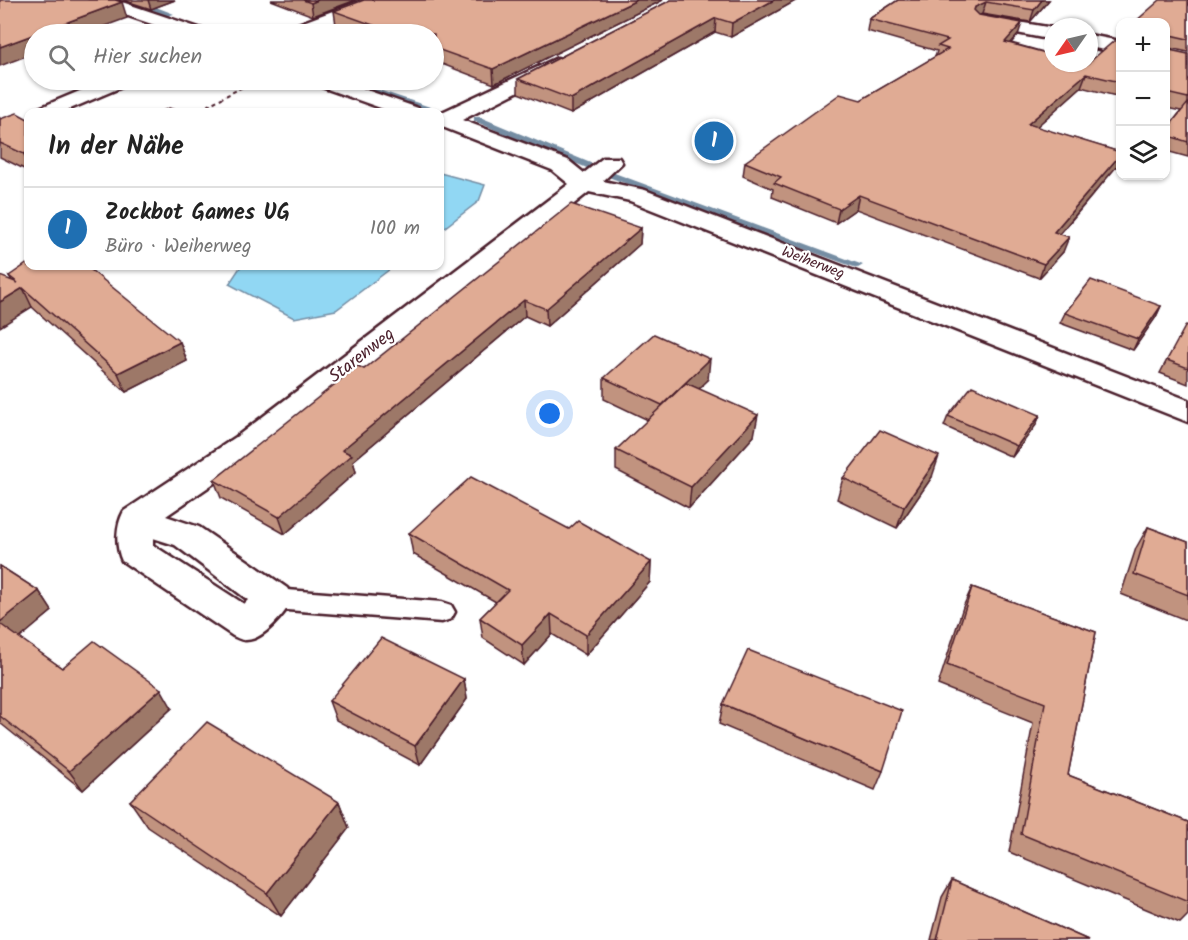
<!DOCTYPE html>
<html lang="de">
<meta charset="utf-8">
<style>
body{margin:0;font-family:Kalam,sans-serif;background:#f2f2f2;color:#222}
.controls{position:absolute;right:18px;top:18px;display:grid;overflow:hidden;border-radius:12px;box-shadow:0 2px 4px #0004}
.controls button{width:54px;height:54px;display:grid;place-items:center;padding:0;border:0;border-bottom:2px solid #e0e0e0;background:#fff;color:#222;font:30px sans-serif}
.compass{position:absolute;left:1044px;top:18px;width:54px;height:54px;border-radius:50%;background:#fff;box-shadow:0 2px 4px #0004;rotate:236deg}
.you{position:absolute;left:550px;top:414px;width:21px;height:21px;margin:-15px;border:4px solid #fff;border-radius:50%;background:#1a73e8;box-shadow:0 0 0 9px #1a73e833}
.badge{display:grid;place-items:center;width:39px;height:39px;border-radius:50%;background:#1f6fb2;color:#fff;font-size:20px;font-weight:700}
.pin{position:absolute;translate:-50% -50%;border:3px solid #fff;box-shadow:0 2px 6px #0006}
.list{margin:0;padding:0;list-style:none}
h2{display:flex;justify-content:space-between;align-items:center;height:78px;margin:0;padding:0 24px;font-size:26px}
h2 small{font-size:20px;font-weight:400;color:#767676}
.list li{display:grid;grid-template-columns:39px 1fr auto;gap:18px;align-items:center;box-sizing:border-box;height:84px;padding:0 24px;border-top:2px solid #e0e0e0}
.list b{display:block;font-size:22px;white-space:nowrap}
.list p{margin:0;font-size:20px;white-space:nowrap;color:#767676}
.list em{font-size:20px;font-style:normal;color:#767676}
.icon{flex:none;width:33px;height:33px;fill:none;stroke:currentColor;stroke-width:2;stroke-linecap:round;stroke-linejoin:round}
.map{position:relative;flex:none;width:1188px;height:940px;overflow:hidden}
.search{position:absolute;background:#fff;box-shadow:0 2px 4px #0004;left:24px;top:24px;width:420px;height:66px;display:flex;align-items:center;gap:15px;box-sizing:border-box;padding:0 21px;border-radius:33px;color:#767676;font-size:22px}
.panel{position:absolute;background:#fff;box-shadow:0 2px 4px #0004;left:24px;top:108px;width:420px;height:162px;border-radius:12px}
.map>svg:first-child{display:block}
.water{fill:#91d7f3;stroke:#758da3;stroke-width:1.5}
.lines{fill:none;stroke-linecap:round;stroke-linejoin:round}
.stream{fill:#758da3;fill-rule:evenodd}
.service-casing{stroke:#4a1f2b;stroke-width:5}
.minor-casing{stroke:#4a1f2b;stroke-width:5}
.path{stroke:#4a1f2b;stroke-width:2;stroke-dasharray:4 3;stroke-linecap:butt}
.service{fill:#fff;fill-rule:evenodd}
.minor{fill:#fff;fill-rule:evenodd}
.wall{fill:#c1937f;stroke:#4a1f2b;stroke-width:1.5}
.shaded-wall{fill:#9d7868;stroke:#4a1f2b;stroke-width:1.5}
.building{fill:#e0ab94;stroke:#4a1f2b;stroke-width:1.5}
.labels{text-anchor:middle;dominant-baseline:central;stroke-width:4.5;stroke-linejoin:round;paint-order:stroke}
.far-street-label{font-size:15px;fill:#4a1f2b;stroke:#fff}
.street-label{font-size:18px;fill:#4a1f2b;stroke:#fff}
</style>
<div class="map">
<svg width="1188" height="940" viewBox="0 0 1188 940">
<rect width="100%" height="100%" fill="#fff"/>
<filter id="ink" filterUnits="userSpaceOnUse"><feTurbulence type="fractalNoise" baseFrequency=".0167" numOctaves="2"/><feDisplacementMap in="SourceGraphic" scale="12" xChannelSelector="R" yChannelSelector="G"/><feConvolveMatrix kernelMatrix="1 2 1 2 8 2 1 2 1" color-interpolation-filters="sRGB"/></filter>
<g filter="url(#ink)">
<!-- water -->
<g class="water">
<path d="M440,173l45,12 -6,16 -39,30z"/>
<path d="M241,266h153l-58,44 -42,8 -65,-34z"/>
</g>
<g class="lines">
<!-- stream -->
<g class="stream">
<path d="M127,0h11l36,14 -7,2z"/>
<path d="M204,26l24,8h-10l-14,-4z"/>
<path d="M338,80h11l87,29 -7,2z"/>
<path d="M474,117h6l137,57 246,91 -5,3 -4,-1 -243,-89 -137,-57z"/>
</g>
<defs>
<path id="service" d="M274,589l168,13 9,3 4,7 -4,7 -9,3 -168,-13 -9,-3 -4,-7 4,-7z"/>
<g id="minor">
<path d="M90,0h26l89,30 2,4h-26l-88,-30z"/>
<path d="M362,0h25l-3,4 -79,30h-25l2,-4z"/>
<path d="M982,16l71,12v12l-77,-15 -3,-4z"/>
<path d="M1089,35l31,6v12l-31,-6z"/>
<path d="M557,58l7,2 3,4 -3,4 -102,52 106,40 16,13 19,-15h16l3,5 -19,18 42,9 543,210v22l-558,-221 -41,-9 -331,261 -92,63 33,11 88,61 6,11c-8,14 -29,41 -47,41 -4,1 -10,-3 -13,-4l-111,-75c-7,-15 -6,-36 2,-50l112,-74 333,-253 -17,-14 -112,-44v-13zM153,538l22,7 73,55 -4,4 -91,-59z"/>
<path d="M106,80h26l-3,4 -66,28h-28l4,-4z"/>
<path d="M310,80h28l80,28 4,4h-30l-79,-28z"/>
</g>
</defs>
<!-- service casing -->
<use href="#service" class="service-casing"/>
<!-- minor casing -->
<use href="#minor" class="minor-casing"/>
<!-- path -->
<path class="path" d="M195,112l61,-32 22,6"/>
<!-- service -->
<use href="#service" class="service"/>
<!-- minor -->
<use href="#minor" class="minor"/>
</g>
<!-- wall -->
<g class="wall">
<path d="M123,0h52l-24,9z"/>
<path d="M271,0h85l-43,16z"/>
<path d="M364,0h299l-169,84 -60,-23v-27h-71l-27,-9 -2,-14z"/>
<path d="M671,0h126l-66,37 -16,-5 -144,82 -53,-21v-14z"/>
<path d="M898,0h151l-19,22 -48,-8 -2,1 38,20 -7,8 76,21 33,-23v56l-39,-10 -45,40 84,25v5l-3,9 -57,68 3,18 -24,26 -183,-69 -20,14 -64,-26 1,-8 -30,-13 2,-14 116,-62 74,-43 2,-6 -70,-20 2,-12z"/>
<path d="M1188,0v52l-19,-4v2l19,4v103l-22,-6v-21l15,-19 -15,-3v-86z"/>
<path d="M0,118l1,1h27v52l-28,-14z"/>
<path d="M641,228l-1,16 -93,82 -22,-10 -172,145 3,11 -71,62 -64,-36 -7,-18 150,-111z"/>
<path d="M9,276l171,66 7,19 -61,31 -94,-85 -20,-26z"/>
<path d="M1161,306l-5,11 -23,33 -73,-27 5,-10z"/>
<path d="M1188,326v58l-28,-11 7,-13z"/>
<path d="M604,378l104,2 -9,8 55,48 -65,72 -73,-38v-20l32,-30 -44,-21z"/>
<path d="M1040,415l-4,10 -24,32 -68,-31 4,-10z"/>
<path d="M932,477l-35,51 -60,-29 6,-21z"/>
<path d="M1148,527l40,15v79l-67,-27 15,-46z"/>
<path d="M569,529l82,33 -1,20 -64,73 -34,-21 -28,31 -41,-27 -3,-20 16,-16 -83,-48 -4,-21z"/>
<path d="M0,566l39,25 13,20 -33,27 43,30 110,40 -89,82 -83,-67z"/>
<path d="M972,587l124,45 -28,143 120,47v93l-8,8 -171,-71 24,-129 -95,-38 25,-78z"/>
<path d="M464,679l3,20 -47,66 -84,-45 -7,-19z"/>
<path d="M723,704l160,67 -8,19 -156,-66z"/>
<path d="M130,801l209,1 10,26 -68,88 -133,-89z"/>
<path d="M952,880l136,60h-157l11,-43z"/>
</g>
<!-- shaded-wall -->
<g class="shaded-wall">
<path d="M148,0h27l-24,9z"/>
<path d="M318,0h38l-43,16 -2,-13z"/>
<path d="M637,0h26l-169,84 -1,-15z"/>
<path d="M774,0h23l-66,37 1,-14z"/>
<path d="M1042,0h7l-19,22 4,-12z"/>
<path d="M122,2l5,16 -44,16h-49v19l-34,13v-19z"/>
<path d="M986,2l-4,12 -10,5 3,-12z"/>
<path d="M716,18l-1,14 -144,82v-15z"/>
<path d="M1022,23l-4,12 -17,19 4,-12z"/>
<path d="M1086,74l-5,13 -57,51 4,-14z"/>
<path d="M28,152v12l-4,-10z"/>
<path d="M1120,155l-3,11 -68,80 5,-14z"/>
<path d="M859,195l-3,14 -20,14 3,-14z"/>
<path d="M641,228l-1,16 -93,82 -1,-17z"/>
<path d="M1069,237l-6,15 -24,26 5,-14z"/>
<path d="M23,288l9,19 -32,20v-25z"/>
<path d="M524,300l1,16 -172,145 3,11 -71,62 -6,-17 63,-67z"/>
<path d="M1161,306l-5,11 -23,33 5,-11z"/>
<path d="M180,342l7,19 -61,31 -8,-19z"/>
<path d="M710,359l-2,21 -47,46 1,-21z"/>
<path d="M758,415l-4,21 -65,72 2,-21z"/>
<path d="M1040,415l-4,10 -24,32 5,-11z"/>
<path d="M939,456l-7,21 -35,51 7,-21z"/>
<path d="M651,562l-1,20 -64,73v-20z"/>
<path d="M39,591l13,20 -39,33 -13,-18v-4z"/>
<path d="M551,614l1,20 -28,31 -2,-20z"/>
<path d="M464,679l3,20 -47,66 -5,-19z"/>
<path d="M161,689l11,19 -89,82 -14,-19z"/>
<path d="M339,802l10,26 -68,88 -14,-23z"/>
</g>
<!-- building -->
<g class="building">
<path d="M0,0h115l7,2 -122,45z"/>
<path d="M303,0h15l-7,3z"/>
<path d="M364,0h273l-144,69 -59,-21v-14h-36l-64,-23z"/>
<path d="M671,0h103l-42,23 -16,-5 -145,81 -53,-20z"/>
<path d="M898,0h144l-8,10 -48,-8 -11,5 -1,3 5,5 43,8 -17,19 48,13v8h30l4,1 27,-23h6v41l-34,-8 -58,50 92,28v3l-66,77 15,5 -25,27 -185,-69 -20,14 -65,-26 7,-6 -36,-15 95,-68 21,6 87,-51 -10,-3 10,-6 -79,-21z"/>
<path d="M1160,0h28v39l-18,-4 -1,15 19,4v44l-22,-5v-71h-31z"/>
<path d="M1188,103v39l-22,-7v-5z"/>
<path d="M169,108l12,4h-21z"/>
<path d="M17,113l11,6v33l-4,2 -24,-11v-24z"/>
<path d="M571,204l70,24 -95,81 -22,-9 -182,150 10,5 -73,62 -65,-37 144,-114 6,3z"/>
<path d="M28,263v3h58l94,76 -62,31 -95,-85 -23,14v-26l18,7 -9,-7z"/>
<path d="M1091,280l70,26 -23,33 -73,-26z"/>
<path d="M1186,325l2,1v42l-21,-8z"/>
<path d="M654,334l56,25 -48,46 -58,-27z"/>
<path d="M686,383l72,32 -67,72 -75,-37z"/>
<path d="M972,386l68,29 -23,31 -69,-30z"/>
<path d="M880,430l59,26 -35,51 -61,-29z"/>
<path d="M471,477l98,52 9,-8 73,41 -65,73 -35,-21 -29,31 -42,-27 28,-28 -99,-57z"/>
<path d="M1148,527l40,15v53l-54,-21z"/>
<path d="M0,566l39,25 -39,31z"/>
<path d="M972,587l124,45 -28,143 120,47v80l-167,-68 24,-131 -98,-38z"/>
<path d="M0,624l62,44 32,-27 67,48 -92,82 -69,-55z"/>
<path d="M381,638l83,41 -49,67 -86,-45z"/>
<path d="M748,650l154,61 -19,60 -160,-67z"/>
<path d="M207,722l132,80 -72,91 -137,-92z"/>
<path d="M952,880l136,60h-151z"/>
</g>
</g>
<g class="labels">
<!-- far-street labels -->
<g class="far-street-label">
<text transform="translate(813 263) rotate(21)">Weiherweg</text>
</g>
<!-- street labels -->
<g class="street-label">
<text transform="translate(362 356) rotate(-38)">Starenweg</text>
</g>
</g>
</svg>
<div class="controls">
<button>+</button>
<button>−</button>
<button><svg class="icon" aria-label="layers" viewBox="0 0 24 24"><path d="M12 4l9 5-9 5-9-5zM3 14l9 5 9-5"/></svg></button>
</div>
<svg class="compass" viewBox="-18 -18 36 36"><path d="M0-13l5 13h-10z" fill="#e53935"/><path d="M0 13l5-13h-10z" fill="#767676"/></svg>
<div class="you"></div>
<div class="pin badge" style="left:714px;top:141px">1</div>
<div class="search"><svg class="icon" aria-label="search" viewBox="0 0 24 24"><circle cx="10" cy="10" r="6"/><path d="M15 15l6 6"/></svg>Hier suchen</div>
<section class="panel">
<h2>In der Nähe<small></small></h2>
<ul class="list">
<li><span class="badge">1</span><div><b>Zockbot Games UG</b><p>Büro · Weiherweg</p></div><em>100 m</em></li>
</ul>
</section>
</div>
